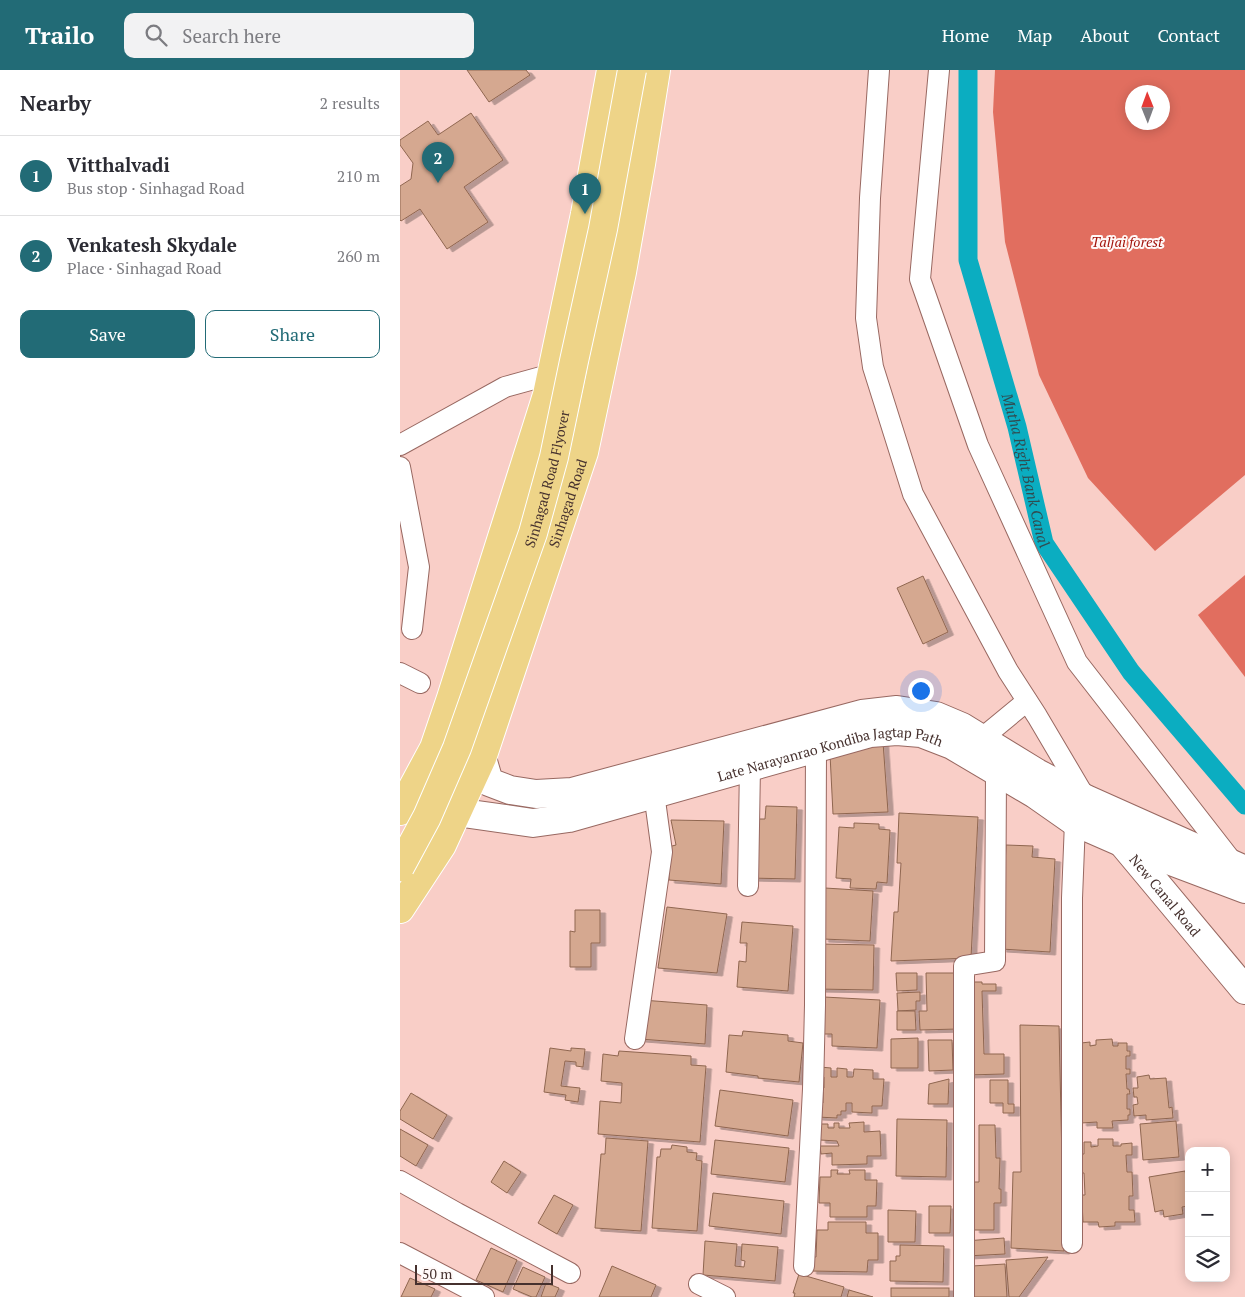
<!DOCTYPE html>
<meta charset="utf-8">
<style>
body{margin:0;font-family:"PT Serif",serif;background:#f2f2f3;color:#2b2b33}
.controls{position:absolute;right:15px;bottom:15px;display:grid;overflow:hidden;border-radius:10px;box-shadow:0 2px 12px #0003}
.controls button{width:45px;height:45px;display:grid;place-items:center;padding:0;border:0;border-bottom:1px solid #e1e1e2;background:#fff;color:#2b2b33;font:25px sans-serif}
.compass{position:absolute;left:725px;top:15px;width:45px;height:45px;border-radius:50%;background:#fff;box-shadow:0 2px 12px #0003;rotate:359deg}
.scale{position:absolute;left:15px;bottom:12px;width:138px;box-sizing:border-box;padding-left:5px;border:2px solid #46312e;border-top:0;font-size:14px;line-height:18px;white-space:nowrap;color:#46312e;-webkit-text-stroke:4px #fff9f8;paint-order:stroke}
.you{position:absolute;left:520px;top:620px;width:18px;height:18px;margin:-12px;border:4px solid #fff;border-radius:50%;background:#1a73e8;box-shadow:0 0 0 8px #1a73e833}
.badge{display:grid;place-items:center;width:32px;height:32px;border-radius:50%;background:#226b76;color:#fff;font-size:16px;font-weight:700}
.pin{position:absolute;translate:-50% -41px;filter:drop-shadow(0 1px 2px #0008)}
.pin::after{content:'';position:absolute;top:26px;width:18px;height:15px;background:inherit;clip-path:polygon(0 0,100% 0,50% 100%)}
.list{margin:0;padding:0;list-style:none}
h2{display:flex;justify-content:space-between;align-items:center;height:65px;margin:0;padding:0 20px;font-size:21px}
h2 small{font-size:16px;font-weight:400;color:#7c7c81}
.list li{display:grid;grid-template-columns:32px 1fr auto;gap:15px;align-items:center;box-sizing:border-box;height:80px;padding:0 20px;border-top:1px solid #e1e1e2}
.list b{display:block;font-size:19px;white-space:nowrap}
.list p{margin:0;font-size:16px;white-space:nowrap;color:#7c7c81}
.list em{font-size:16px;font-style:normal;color:#7c7c81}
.actions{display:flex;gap:10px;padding:15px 20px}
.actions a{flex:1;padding:11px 0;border:1px solid #226b76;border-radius:10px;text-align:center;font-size:18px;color:#226b76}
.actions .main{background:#226b76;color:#fff}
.icon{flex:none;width:28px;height:28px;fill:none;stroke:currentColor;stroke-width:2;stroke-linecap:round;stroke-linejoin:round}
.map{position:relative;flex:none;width:845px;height:1227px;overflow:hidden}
header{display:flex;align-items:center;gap:30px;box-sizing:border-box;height:70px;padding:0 25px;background:#226b76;color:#fff}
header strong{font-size:24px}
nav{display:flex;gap:28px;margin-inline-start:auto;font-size:18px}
.search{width:350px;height:45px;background:#f2f2f3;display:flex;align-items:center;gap:12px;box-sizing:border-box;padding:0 18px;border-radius:10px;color:#7c7c81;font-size:19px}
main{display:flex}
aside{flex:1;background:#fff}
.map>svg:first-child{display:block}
.forest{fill:#e16e5f;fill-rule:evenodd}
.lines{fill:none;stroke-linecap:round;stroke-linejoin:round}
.canal{stroke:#0badc1;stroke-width:19}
.building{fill:#d5a890;stroke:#8f6650;filter:url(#shadow)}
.street-casing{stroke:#986861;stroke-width:22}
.secondary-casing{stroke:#986861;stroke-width:30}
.primary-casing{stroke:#fff;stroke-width:30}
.street{stroke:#fff;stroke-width:20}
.secondary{stroke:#fff;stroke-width:28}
.primary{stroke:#eed488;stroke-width:28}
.primary-bridge-casing{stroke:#fff;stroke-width:30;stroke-linecap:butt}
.primary-bridge{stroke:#eed488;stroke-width:28}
.labels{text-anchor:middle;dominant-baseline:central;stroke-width:4;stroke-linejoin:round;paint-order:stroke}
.park-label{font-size:14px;font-style:italic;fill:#a3150d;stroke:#fff9f8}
.street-label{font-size:14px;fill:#46312e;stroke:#fff9f8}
.water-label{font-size:15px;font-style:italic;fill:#304c51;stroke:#fff9f8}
</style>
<header>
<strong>Trailo</strong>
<div class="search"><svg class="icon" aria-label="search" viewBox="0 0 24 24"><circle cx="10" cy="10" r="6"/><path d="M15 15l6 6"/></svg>Search here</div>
<nav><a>Home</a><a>Map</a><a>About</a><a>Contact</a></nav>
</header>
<main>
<aside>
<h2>Nearby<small>2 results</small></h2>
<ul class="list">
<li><span class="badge">1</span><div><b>Vitthalvadi</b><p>Bus stop · Sinhagad Road</p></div><em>210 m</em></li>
<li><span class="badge">2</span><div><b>Venkatesh Skydale</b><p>Place · Sinhagad Road</p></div><em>260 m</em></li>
</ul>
<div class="actions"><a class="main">Save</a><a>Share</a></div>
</aside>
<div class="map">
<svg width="845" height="1227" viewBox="0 0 845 1227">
<defs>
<filter id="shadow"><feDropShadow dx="5.5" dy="3" stdDeviation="0" flood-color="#0004"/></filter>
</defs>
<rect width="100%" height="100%" fill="#f9cec7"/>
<!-- forest -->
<g class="forest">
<path d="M595,0h250v405l-90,76 -67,-73 -49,-103 -34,-133 -12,-130zM732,22h30v30h-30z"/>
<path d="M845,505v102l-47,-62z"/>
</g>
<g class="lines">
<!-- canal -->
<path class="canal" id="s1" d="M568,0v190l49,167 27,116 87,129 114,133"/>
</g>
<!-- building -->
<g class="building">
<path d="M67,0h59l4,5 -41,27z"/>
<path d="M71,43l32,47 -39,27 24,35 -41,27 -27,-40 -19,12 -1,-1v-34l11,-7 2,-16 -13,-18v-5l28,-19 10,14z"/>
<path d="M523,506l25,56 -25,12 -26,-56z"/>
<path d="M483,672l5,70 -55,2 -3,-60z"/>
<path d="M366,736l31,1 -2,72 -47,-1 2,-59h15z"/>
<path d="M499,743l79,4 -7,141 -80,3 3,-49h4l3,-49h-4z"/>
<path d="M271,750l53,1 -3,63 -52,-4 -1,-33 8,-2z"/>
<path d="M454,753l25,1v5l11,1 -3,53 -10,-1 -1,7 -26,-1 1,-9 -15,-1 3,-51 15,1z"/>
<path d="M606,775l27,1 -1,11 23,2 -5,93 -49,-3z"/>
<path d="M425,818l48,3 -3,50 -47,-2z"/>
<path d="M267,837l60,7 -10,59 -59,-5z"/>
<path d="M175,840h25v33h-9v24h-21v-36l5,1z"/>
<path d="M342,852l51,4 -5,65 -51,-4 2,-26 7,1 1,-19h-7z"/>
<path d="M419,874l55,1 -1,45 -56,-1z"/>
<path d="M496,903h21v17l-20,1z"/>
<path d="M526,903h30l2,56 -38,1 -1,-19h8z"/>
<path d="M564,912h18v2h14v7h-14l2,63h20v20l-37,1z"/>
<path d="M520,922v9h-4v9l-18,1 -1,-18z"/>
<path d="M424,927l56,3 -3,48 -45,-2v-12h-10z"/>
<path d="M242,930l65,5 -2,39 -65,-5z"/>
<path d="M497,941h18l1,19h-19z"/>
<path d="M620,955l39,1 5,225 -53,-3 2,-76h8z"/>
<path d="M343,961l45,4v6l15,2 -4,39 -41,-4v-2l-32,-4 3,-37 13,1z"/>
<path d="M518,968v30h-27v-29z"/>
<path d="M712,969l1,7h5v-3h9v8h3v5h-4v13h4v5h-4l1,15h2l1,5h-3v15h3v6h-2v5l-16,1 1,7h-16v-6l-16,1 -1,-28h2l-1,-52 9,-1v4l6,-1v-5z"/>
<path d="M528,970h24l1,30 -24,1z"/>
<path d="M150,978l21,3v-3l14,1 -2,18 -7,-1v-4l-11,-1 -4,25 19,2 -2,14 -13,-2 1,-5 -22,-3z"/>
<path d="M219,981l72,5v9l15,1 -6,76 -102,-8 2,-33 21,2 1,-20 -21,-2 2,-27 15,2z"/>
<path d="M420,997l11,1v9h6v-9l10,1v8h6l1,-8 19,1v9h11l-2,27h-10v7l-20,-1v-9h-6v8h-5v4h-4v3l-20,-1 1,-14h5v-11h-4v-4h5v-11h-5z"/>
<path d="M749,1005l1,4 16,-1 3,30 3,-1 1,11 -27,2v-5l-12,1 -1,-11 5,-1 -1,-7h-3l-1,-9h5l-1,-11z"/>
<path d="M549,1009l-1,25h-20l1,-20z"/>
<path d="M590,1010h18v24h6v9h-11v-10h-13z"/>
<path d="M320,1020l73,10 -5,36 -73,-10z"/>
<path d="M11,1023l36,22 -14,24 -33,-20v-8z"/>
<path d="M497,1049l50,1 -1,57 -50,-1z"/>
<path d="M776,1051l3,36 -36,3 -3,-36z"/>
<path d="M464,1052v10l16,-1 1,25h-14v8l-35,1v-12l-11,1 -1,-8h19l-2,-5 -17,-1 -1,-16h9v4h6v-5h5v5h11l-1,-5z"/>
<path d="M579,1055h16l1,33h4l-1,31h2v14h-7v27h-20v-48h5z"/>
<path d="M0,1059l28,16 -12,21 -16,-10z"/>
<path d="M206,1068l42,3 -7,90 -46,-3 6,-74h4z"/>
<path d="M698,1069h15v7h8v-2l11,-1v12h-6l1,17h5l1,24h-4v14h5l1,12h-20v4l-16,1 -1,-5h-15l-1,-20 -2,-7h5l-1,-22h-3v-19h3v-12h7v5l7,-1z"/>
<path d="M315,1070l74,8 -4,34 -74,-8z"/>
<path d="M272,1075l15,2v5l10,1 -1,7 6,1 -5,70 -45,-3 5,-71h3l1,-8h10z"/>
<path d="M104,1091l17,11 -14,21 -16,-11z"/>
<path d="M431,1100h7l-1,4h13l-1,-4h16v10h12l-1,26h-9v11h-37v-14h-11l1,-26h11z"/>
<path d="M785,1101l4,22v13l-7,1 1,7 -19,3 -1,-7 -8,2 -6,-35z"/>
<path d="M313,1123l71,8 -3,33 -72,-8z"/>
<path d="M154,1125l19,10 -16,29 -19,-11z"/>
<path d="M529,1136h22l-1,27h-21z"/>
<path d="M488,1140l28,1 -1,31h-27z"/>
<path d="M428,1152h38v11h12v27h-10l-1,12 -56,-1v-14h5l1,-27h11z"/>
<path d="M604,1168l1,16 -39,2 -1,-15z"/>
<path d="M305,1171l32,3 -2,22 9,1 1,-6 -4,-1 1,-16 36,3 -3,34 -72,-6z"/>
<path d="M500,1175l44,1 -1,36 -53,-1v-20h6v-5h4z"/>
<path d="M91,1178l26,12 -14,32 -27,-12z"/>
<path d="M648,1187l-29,40h-10l-3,-37z"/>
<path d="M605,1194l2,33h-33l-2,-31z"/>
<path d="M212,1196l44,19 -5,12h-52z"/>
<path d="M123,1197l22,10 -9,20h-4l-19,-8z"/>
<path d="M399,1204l45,13 -3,10h-47l1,-4h-2z"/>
<path d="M10,1208l25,11 -4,8h-30z"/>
<path d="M146,1213l13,5 -4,9h-14z"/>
<rect x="491" y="1218" width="58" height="9"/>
<path d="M449,1220l24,7h-26z"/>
</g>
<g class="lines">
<defs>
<g id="street">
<path d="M479,0l-9,128 -4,120 7,49 40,127 95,177 29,45 49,83 -11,23 -3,76v345"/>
<path d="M539,0l-19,209 58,166 99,217 157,202"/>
<path d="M0,375l105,-58 47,-13"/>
<path d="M0,397l19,100 -7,62"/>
<path d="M0,603l20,10"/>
<path d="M581,669l46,-38"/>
<path d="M346,684l4,12 -2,120"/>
<path d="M235,969l27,-187 -8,-59"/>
<path d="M0,1111l57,32 113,60"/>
<path d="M0,1183l84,44"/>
<path d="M404,1196l9,-177 2,-84 1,-258"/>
<path d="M299,1214l26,13"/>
<path d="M564,1227v-331l31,-5 1,-189"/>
</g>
<g id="secondary">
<path d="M82,688l7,24 21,8 26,4 36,-2 290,-78 35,-4 39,6 26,11 75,46 49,26 159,71"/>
<path id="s2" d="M43,723l13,19 77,11 36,-5 301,-85 27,-2 24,2 31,12 83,49 40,28 48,21 122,46"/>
<path id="s3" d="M724,775l121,145"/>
</g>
<g id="primary">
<path d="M0,741l34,-63 17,-50 96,-303 38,-181 26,-144"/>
<path id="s4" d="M0,839l42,-64 40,-87 102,-306 38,-180 19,-108 15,-94"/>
</g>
</defs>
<!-- street casing -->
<use href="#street" class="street-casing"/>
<!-- secondary casing -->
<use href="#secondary" class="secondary-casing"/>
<!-- primary casing -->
<use href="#primary" class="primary-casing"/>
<!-- street -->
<use href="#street" class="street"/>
<!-- secondary -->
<use href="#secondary" class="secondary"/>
<!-- primary -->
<use href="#primary" class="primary"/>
<defs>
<g id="primary-bridge">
<path id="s5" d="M0,797l27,-50 30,-69 76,-215 21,-76 20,-96 29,-132 29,-159"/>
</g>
</defs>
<!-- primary-bridge casing -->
<use href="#primary-bridge" class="primary-bridge-casing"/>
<!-- primary-bridge -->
<use href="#primary-bridge" class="primary-bridge"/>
</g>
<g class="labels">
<!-- park labels -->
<g class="park-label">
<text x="727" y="171">Taljai forest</text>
</g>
<!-- street labels -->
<g class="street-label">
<text stroke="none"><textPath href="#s5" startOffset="416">Sinhagad Road Flyover</textPath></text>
<text stroke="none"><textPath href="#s4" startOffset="441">Sinhagad Road</textPath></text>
<text stroke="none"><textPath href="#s2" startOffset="408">Late Narayanrao Kondiba Jagtap Path</textPath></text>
<text stroke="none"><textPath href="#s3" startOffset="65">New Canal Road</textPath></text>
</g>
<!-- water labels -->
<g class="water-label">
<text stroke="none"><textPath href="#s1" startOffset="408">Mutha Right Bank Canal</textPath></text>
</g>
</g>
</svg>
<div class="controls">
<button>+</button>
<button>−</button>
<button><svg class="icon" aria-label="layers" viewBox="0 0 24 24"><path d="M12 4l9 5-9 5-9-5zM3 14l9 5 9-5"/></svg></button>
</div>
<svg class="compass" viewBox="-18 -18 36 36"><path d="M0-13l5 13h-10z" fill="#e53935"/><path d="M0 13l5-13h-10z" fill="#7c7c81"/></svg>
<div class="scale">50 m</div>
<div class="you"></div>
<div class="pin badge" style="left:185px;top:144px">1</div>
<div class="pin badge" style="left:38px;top:113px">2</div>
</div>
</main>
